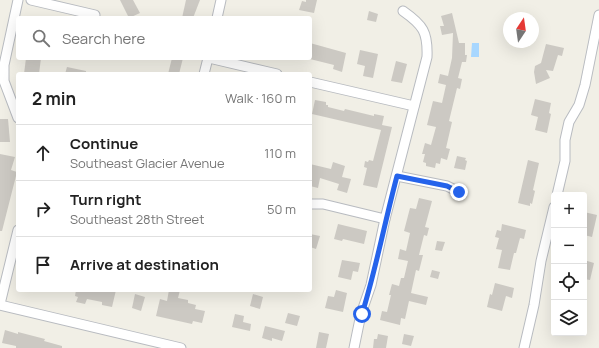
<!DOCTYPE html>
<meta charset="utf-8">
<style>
body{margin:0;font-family:Manrope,sans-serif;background:#f2f2f2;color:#222}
.controls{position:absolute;right:12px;bottom:12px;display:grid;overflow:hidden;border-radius:4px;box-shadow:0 4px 16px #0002}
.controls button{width:36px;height:36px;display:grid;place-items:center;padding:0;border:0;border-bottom:1px solid #e0e0e0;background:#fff;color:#222;font:20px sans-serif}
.compass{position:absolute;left:503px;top:12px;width:36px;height:36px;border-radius:50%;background:#fff;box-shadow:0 4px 16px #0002;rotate:13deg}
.stop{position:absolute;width:12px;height:12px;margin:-9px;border:3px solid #2563eb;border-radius:50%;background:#fff}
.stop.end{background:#2563eb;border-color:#fff;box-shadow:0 1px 4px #0008}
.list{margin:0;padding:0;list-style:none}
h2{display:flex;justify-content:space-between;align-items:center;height:52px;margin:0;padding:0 16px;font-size:17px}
h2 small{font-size:13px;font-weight:400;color:#767676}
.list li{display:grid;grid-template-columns:26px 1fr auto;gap:12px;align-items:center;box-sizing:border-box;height:56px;padding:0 16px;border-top:1px solid #e0e0e0}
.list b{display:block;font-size:15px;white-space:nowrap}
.list p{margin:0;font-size:13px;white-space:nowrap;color:#767676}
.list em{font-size:13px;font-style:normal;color:#767676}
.icon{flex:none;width:22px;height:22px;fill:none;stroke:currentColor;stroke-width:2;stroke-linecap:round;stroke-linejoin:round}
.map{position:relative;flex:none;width:599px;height:348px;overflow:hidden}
.search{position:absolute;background:#fff;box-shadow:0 4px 16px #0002;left:16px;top:16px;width:296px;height:44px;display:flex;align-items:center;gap:10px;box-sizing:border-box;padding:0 14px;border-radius:4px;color:#767676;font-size:15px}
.panel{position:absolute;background:#fff;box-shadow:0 4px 16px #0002;left:16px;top:72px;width:296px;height:220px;border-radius:4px}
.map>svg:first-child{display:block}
.water{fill:#a8d7ff}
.building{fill:#ccc9c3}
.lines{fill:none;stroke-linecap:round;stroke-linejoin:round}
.minor-casing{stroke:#b8bbc0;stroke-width:11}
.minor{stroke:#fff;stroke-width:9}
.route{stroke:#2563eb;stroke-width:5}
</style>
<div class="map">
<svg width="599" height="348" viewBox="0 0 599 348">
<rect width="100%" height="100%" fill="#f1efe6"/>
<!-- water -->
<path class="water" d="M472,43h7v14h-8z"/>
<!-- building -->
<g class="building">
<path d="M120,0h13l7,13 -11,5z"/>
<path d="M186,0h14l-7,18h-11z"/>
<path d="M306,0h11l-3,13 -15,-3 3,-9 4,1z"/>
<path d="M369,11l9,3 -2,8 -9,-2z"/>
<path d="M452,13l7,30h6v12h2l-1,7h-4l-4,16 4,1 -2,10 -3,-1 -8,33 3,1 -6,26 4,1 -3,11 -6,-2 -1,6 -4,-1 -1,5 -9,-2v-3l-3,-1 2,-8h-3l3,-11 6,2 5,-18 -9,-2 6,-24 9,2 4,-18 -8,-2 2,-9 8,2 4,-18 1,-25 -11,2 -2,-9h4l-3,-10z"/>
<path d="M310,43l36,10 -4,19 -9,-3 1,-4 -24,-6z"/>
<path d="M546,44l18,4 -2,8 -4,-1 -5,16 -7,-1 4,8 -14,6 -2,-12 1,-6 6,-3z"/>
<path d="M360,50l18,4 -5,24 -10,-2 2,-10 -8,-2z"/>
<path d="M26,58h15l-2,16h-15z"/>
<path d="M172,58h11l-4,16h-11z"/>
<path d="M396,61l11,3 -5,19 -11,-2z"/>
<path d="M67,67l19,4v3h-21z"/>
<path d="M535,99l16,4 -2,10 2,1 -4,19 -12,-3 3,-13 -7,-2z"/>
<path d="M315,100l11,2v3h2v2l16,4 1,-2 29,7v-2l10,2 -2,9 10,2 -15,61 -14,-3 4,-17 -3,-1 1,-6 3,1 1,-2 4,1 8,-31 -69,-16z"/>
<path d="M0,119h8l2,23h-10z"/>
<path d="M0,154l15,3 -4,13 6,2 -15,59h-2z"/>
<path d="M457,156l9,2 -1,2 2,1 -2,9 -11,-2z"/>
<path d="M528,160l11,3 -6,27 2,1 -3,13 -2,-1v3l-12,-3z"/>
<path d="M333,162l12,4 -3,11 9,2 -4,14 -10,-3 2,-6 -19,-6 -2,10 -8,-2v-22l21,5z"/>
<path d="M419,198l13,3 -7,26 4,1 -2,8 -3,-1 -5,20h4l-4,16 -3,-1 -5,23 17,4 -2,8 -17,-4 -4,18 -4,-1 -1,7 -20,-5 2,-9 5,1 4,-17h-2l3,-11 7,2 2,-8h3l4,-17 -10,-2 2,-10 6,2 4,-18 -6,-2 6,-23 6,1z"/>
<path d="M584,212l13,3 -5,22 -8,-2z"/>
<path d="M338,224l29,7 -3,13 -21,-5 -1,2 -8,-2z"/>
<path d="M502,224l24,6 -2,9 -4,-1 -4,15h-2l-4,17 -12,-2 4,-18 -6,-1 3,-11 -4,-1 2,-7 4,1z"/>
<path d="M310,234l10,2 -4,13 -6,-2z"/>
<path d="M437,241l8,1 -3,9 -7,-1z"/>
<path d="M342,260l18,3 -2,9 -5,-1 -2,9 -13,-3z"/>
<path d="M584,260l10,3 -4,17 -6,-1z"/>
<path d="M432,270l8,2 -2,7 -8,-2z"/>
<path d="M495,283l19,5 -2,10 -6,-2 -4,15 -15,-4 3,-13 2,1z"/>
<path d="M76,290h40l-4,17 -10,-2v-3l-15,-3 -2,5 -9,-2 2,-5 -3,-1z"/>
<path d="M169,290h11l-2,8 10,2v3l8,2 -1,4 10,2 -3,12 -9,-2 -1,3 -36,-8 4,-17 7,2z"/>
<path d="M336,290l11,3 -4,19 -18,-4 3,-12 6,1z"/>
<path d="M135,294l10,3 -4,14 -9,-3z"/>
<path d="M253,294l10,3 -3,12 -10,-3z"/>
<path d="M288,313l12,3 -3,10 -12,-3z"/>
<path d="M235,314l9,2 -1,6 8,2 -1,7 -18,-4z"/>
<path d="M265,326l20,5 -3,10 -10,-3v3l-10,-3z"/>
<path d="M5,330l13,4v-2l27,7 -1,2 18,5v2h-46v-2l-14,-3z"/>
<path d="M319,332l10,2 -3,14h-10z"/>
<path d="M378,334l10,2 -2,12h-13l1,-9h3z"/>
<path d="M404,334l10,2 -3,10 -9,-2z"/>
</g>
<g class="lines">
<defs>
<g id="minor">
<path d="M31,0l64,15"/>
<path d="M217,18l4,-18"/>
<path d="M209,58l68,16"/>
<path d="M204,74l4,-16"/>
<path d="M310,82l104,24"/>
<path d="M18,118l-14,-37v-16l14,-65"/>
<path d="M397,176l50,10 12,6"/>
<path d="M557,195l8,-34v-21l4,-18 10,-17 6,-20 14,-70"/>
<path d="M310,204h13l62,15"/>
<path d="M0,304l18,-74"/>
<path d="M0,305l181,43"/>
<path d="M354,348l7,-34 10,-29 14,-66 42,-162c1,-25 -4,-32 -24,-46"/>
<path d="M524,348l10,-43 7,-44 13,-54"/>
</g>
</defs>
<!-- minor casing -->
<use href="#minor" class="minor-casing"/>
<!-- minor -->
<use href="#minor" class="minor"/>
</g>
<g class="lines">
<!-- route -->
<path class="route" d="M362,314c14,-45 23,-93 35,-138l50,10 12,6"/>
</g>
</svg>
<div class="controls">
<button>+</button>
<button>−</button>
<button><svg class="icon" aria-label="locate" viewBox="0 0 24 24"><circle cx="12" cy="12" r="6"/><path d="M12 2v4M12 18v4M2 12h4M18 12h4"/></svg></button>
<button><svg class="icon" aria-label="layers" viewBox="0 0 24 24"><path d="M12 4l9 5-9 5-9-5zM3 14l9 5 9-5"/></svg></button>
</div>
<svg class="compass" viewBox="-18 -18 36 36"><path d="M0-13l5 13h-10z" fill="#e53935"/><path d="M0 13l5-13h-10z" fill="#767676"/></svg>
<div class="stop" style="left:362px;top:314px"></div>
<div class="stop end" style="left:459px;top:192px"></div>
<div class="search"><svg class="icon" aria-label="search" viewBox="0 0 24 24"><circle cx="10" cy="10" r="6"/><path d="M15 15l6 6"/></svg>Search here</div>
<section class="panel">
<h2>2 min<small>Walk · 160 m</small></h2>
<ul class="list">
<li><svg class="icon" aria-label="ahead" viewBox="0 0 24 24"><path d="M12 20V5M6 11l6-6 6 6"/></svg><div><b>Continue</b><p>Southeast Glacier Avenue</p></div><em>110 m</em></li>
<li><svg class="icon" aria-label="right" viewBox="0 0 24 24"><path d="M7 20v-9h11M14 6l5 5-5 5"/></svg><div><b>Turn right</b><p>Southeast 28th Street</p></div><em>50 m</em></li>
<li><svg class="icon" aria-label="arrive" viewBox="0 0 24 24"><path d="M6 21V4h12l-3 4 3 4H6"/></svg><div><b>Arrive at destination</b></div></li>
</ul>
</section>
</div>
